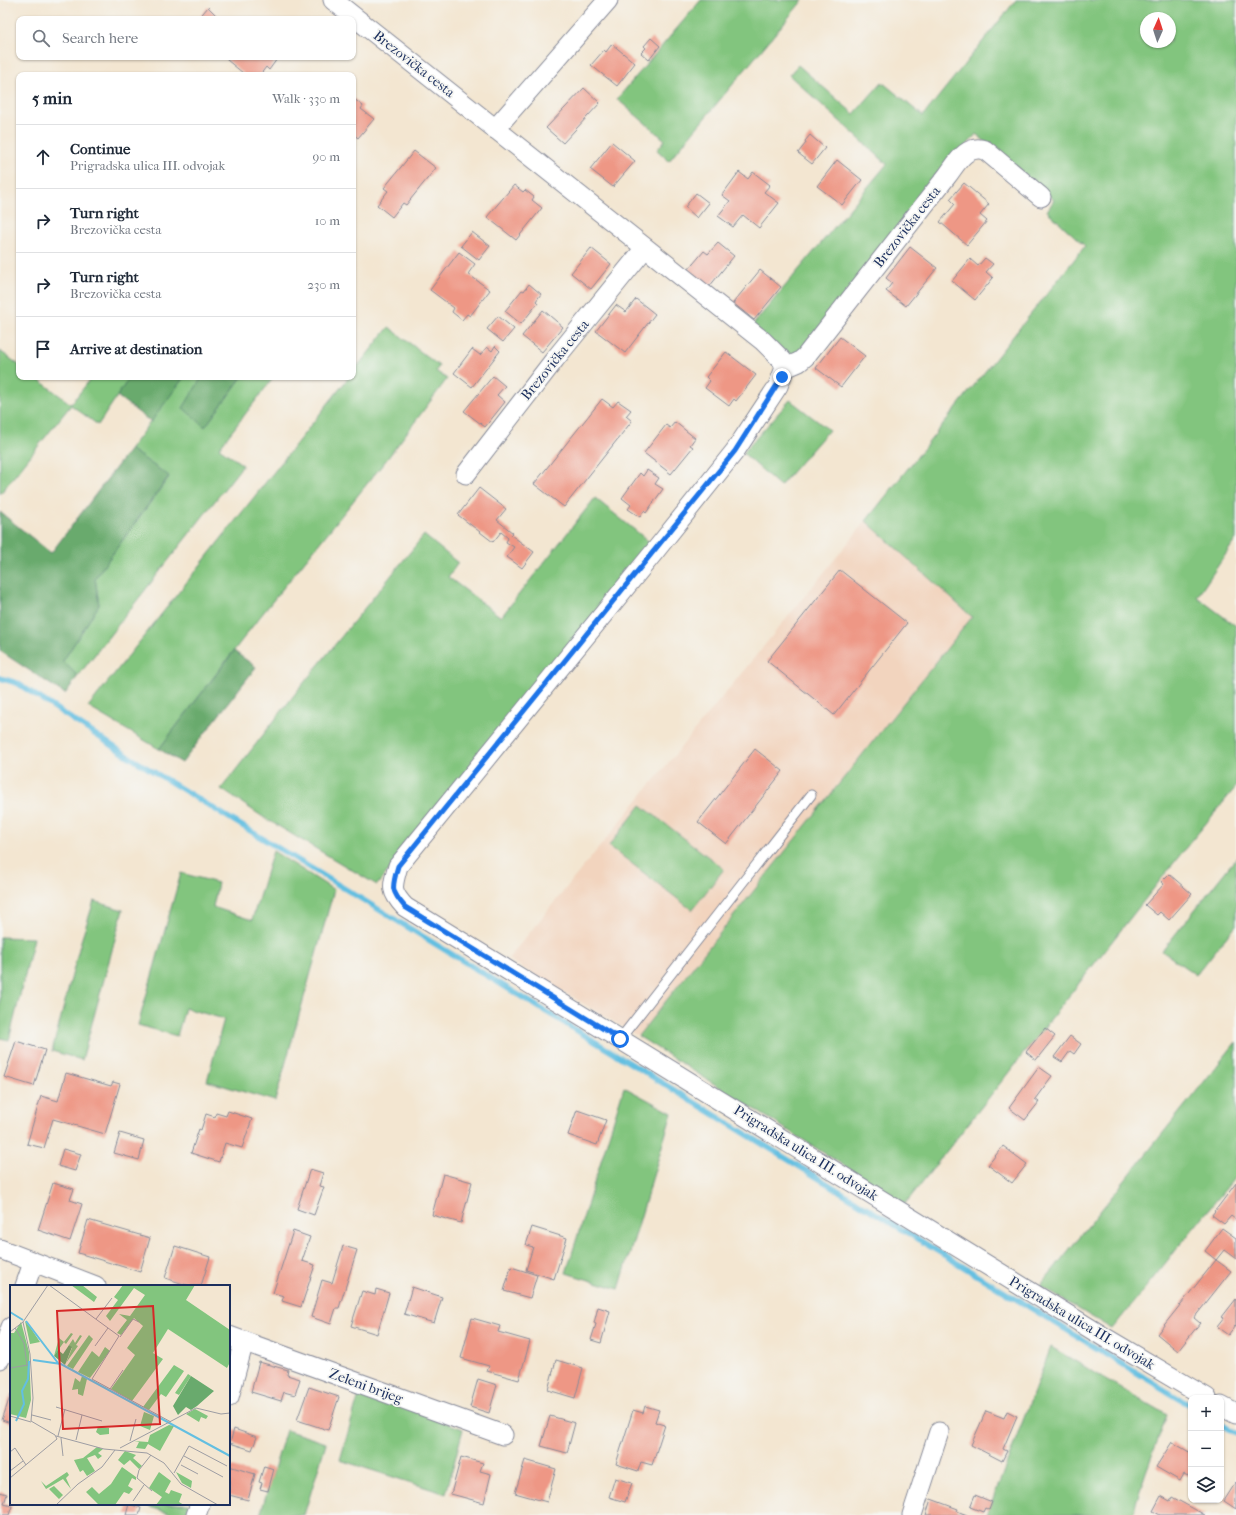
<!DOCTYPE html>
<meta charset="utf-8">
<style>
body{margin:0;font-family:"IM FELL French Canon",serif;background:#f2f2f3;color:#1f2937}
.controls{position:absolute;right:12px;bottom:12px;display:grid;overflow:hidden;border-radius:8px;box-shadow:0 1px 3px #0004}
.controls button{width:36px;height:36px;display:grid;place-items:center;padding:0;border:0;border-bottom:1px solid #e0e1e3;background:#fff;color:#1f2937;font:20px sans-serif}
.compass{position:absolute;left:1140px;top:12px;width:36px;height:36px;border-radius:50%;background:#fff;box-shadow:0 1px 3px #0004;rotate:3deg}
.stop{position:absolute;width:12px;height:12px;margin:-9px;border:3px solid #1a73e8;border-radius:50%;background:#fff}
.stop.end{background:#1a73e8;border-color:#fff;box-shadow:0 1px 4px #0008}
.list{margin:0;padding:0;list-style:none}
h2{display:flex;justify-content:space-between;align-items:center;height:52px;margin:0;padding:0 16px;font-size:17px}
h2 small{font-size:13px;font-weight:400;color:#747a83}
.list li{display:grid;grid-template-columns:26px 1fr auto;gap:12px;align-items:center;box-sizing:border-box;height:64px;padding:0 16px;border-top:1px solid #e0e1e3}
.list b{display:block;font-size:15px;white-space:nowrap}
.list p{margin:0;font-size:13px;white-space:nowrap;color:#747a83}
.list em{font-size:13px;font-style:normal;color:#747a83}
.icon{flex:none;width:22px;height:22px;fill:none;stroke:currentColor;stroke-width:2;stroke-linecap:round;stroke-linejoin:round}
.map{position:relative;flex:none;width:1236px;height:1515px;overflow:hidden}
.search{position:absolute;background:#fff;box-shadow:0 1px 3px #0004;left:16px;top:16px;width:340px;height:44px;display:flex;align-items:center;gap:10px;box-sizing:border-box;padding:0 14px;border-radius:8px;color:#747a83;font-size:15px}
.panel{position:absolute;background:#fff;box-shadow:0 1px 3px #0004;left:16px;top:72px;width:340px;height:308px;border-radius:8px}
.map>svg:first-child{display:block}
.built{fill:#f2d4be}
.green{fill:#82c57e;stroke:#4e7a6e;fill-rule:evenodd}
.forest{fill:#69aa6d;stroke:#426c66}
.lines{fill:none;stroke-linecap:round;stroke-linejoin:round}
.stream{stroke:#63bfe1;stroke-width:5.5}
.building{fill:#ee9785}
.lane-casing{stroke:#878a98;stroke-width:11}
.street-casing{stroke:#878a98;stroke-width:21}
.lane{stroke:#fff;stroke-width:9}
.street{stroke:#fff;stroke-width:19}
.route{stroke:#1a73e8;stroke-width:5}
.labels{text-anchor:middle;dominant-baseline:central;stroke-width:3.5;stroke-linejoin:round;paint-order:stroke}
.street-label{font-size:14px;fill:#1b2f5e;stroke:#f6f6f2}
.inset-river{fill:none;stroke:#63bfe1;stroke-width:2}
.inset-road{fill:none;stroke:#9d9da3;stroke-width:1}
.view{fill:#d62828;fill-opacity:0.15;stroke:#d62828;stroke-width:2}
.inset-edge{fill:none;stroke:#1b2f5e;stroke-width:2}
</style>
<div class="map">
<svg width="1236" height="1515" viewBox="0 0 1236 1515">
<rect width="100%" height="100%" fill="#f6f6f2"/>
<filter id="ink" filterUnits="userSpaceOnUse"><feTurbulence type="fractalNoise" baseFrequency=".025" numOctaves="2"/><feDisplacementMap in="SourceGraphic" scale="8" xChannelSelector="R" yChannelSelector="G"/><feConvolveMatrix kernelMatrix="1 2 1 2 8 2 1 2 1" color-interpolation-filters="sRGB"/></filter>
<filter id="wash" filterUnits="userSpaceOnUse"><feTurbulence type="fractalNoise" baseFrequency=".012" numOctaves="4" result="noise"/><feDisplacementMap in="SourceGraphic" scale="16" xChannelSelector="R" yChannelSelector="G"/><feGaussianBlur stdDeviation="0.9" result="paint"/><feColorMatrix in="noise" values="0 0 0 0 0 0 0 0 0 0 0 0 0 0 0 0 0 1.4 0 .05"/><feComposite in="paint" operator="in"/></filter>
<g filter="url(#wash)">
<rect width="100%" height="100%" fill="#f3e6d1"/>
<!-- built -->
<path class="built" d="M866,521l106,96 -334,419 -130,-77z"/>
<!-- green -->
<g class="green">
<path d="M701,0h102l-134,161 -12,-11 8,-10 -48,-41z"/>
<path d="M1016,0h220v539l-39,58 39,29v161l-52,63 -279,354 -267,-168 334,-419 -106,-96 219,-275 -38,-35 7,-11 -78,-66 -174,215 -11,8 -40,-30 136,-163 -98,-89 9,-10 56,49 28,-32 41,34zM1146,18h24v24h-24z"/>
<path d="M389,327l50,39 -3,5 11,8 -60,80 -132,164 -96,126 -71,-42 261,-330h4v-5z"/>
<path d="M0,351l19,14v12h16l36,27 21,-27h38l-32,48 -27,-20 -71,89z"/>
<path d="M184,377l18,1 3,49 37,-50h32l-55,71 24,17 -165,211 -15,-15 36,-56 -4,-27 74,-101 -39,-28z"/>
<path d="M790,400l39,30 -49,56 -37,-33z"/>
<path d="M595,498l57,46 -275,341 -114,-68 -42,-28 77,-99 126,-155 34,28 -10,14 53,40z"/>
<path d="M641,805l83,64 -32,41 -83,-64z"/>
<path d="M273,851l61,39 -59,211 -68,-20 17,-62 -39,-11 -8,28 -39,-11 43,-152 37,10 -5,24 39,13z"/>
<path d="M1236,858v67l-40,50 -34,-24z"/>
<path d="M94,901l29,9 -41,150 -30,-9 29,-110z"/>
<path d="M0,937l34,1 -25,102 -9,-2z"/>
<path d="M1236,1042v134l-124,153 -72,-43z"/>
<path d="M624,1087l48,26 -53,176 -53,-16z"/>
<path d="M1051,1347l116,68 -21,57 -14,43h-145z"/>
<path d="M360,1391l103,38 -17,65 -106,-34z"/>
<path d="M286,1430l40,13 -22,72h-44z"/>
<path d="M141,1504h48l-3,11h-12z"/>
</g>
<!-- forest -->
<g class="forest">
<path d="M130,377h54l-33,45 -34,-26z"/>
<path d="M202,377h40l-37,50 -22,-19z"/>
<path d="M130,449l39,27 -74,102 4,27 -36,56 15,15 -13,18 -65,-43v-139l51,41z"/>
<path d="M234,651l22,16 -74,96 -23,-14z"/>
</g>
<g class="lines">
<!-- stream -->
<g class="stream">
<path d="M0,678l17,5 114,75 1060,648"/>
<path d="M1221,1424l15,9"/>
</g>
</g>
<g id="blocks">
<!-- building -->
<g class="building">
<path d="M208,7l12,12h-22z"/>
<path d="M651,38l9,8 -11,14 -8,-7 5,-5 -2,-2z"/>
<path d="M612,44l23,19 -18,23 -26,-21 13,-15 2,2z"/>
<path d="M229,57h45l3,2 -8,11 -3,-3 -6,8h-18l1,-2 -16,-13z"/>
<path d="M584,88l16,15 -37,40 -17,-15z"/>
<path d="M353,98l10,8 -2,3 13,10 -16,19 -5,-4z"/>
<path d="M810,135l15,13 -13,16 -14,-11 8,-10 -1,-2z"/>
<path d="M612,142l23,19 -22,26 -23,-18z"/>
<path d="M414,151l22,17 -30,37 -3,-2 -11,14 -15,-12 11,-14 -4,-3z"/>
<path d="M837,160l25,20 -20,25 -25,-19z"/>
<path d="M739,172l9,7 5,-7 17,13 -6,7 15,11 -20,25 -16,-13 -10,12 -15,-11 12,-15 -8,-6z"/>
<path d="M964,183l25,21 -9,11 7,6 -20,24 -27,-23 15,-18 -5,-5z"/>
<path d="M514,185l9,7 2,-2 9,7 -2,3 10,8 -26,32 -29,-23z"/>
<path d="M696,193l13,10 -12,15 -12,-11z"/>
<path d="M472,232l18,14 -11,14 -18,-14z"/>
<path d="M718,243l16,13 -25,31 -21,-17 16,-19 4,3z"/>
<path d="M910,247l27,21 -31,38 -20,-15 6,-8 -6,-5z"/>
<path d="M591,248l20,16 -20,25 -20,-16z"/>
<path d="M459,252l16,12 -7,10 22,16 -20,26 -3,-2 -5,6 -10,-8 2,-4 -24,-18z"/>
<path d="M985,258l8,6 -7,8 7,6 -18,22 -23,-19 18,-22 8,7z"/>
<path d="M760,270l21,17 -27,33 -21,-17z"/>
<path d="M529,284l12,10 -5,7 2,2 -17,21 -16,-13 17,-21 2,1z"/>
<path d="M636,299l19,15 -30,39 -29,-22 20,-26 10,7z"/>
<path d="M543,310l20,17 -21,25 -20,-16z"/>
<path d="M498,316l16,13 -11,13 -16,-13z"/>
<path d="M840,337l25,19 -24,31 -25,-19z"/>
<path d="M495,346l5,5 -28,36 -18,-14 18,-24 8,6 7,-8 5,4z"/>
<path d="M726,352l30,23 -20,26 -2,-2 -5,7 -24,-18 5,-7 -4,-4z"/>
<path d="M493,376l12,10 -8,9 8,7 -20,25 -21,-16z"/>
<path d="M602,399l11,8 5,-6 13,9 -5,6 6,5 -68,86 -30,-23z"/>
<path d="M675,422l20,16 -5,7 3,2 -22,27 -27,-21 22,-28 4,3z"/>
<path d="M647,470l12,8 -4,6 8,5 -17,24 -2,-2 -4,6 -12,-8 3,-4 -9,-7 18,-25 3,3z"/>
<path d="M479,488l27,21 -9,11 16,13 -2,2 23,17 -12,16 -15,-11 7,-10 -8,-5 2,-4 -7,-6 -8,10 -35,-27z"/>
<path d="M840,570l67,53 -73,92 -67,-54z"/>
<path d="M755,749l28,22 -57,73 -28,-22z"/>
<path d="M1169,874l23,20 -23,26 -9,-8 -3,3 -12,-10 19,-21 -3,-2z"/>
<path d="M1045,1028l10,8 -19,24 -10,-8z"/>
<path d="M1070,1036l11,8 -7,10 -4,-3 -8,11 -8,-5z"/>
<path d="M16,1041l29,9 -11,36 -30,-9z"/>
<path d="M1039,1067l13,9 -17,23 4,3 -14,18 -16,-12z"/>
<path d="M66,1073l45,13 2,-4 7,2 -15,50 -52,-15 -9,29 -17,-4 14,-48 17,5z"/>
<path d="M577,1110l29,10 -9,25 -29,-10z"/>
<path d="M228,1111l24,8 -10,29 -17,-5 -6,19 -28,-9 8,-24 2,1 5,-16 9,3 1,-4 10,3z"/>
<path d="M120,1133l24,7 -5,20 -25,-7z"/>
<path d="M1003,1146l24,18 -15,19 -24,-18z"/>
<path d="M63,1149l18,5 -6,17 -17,-5z"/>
<path d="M310,1169l13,4 -4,13 5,1 -10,28 -17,-6z"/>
<path d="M443,1174l29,8 -11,41 -29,-8z"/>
<path d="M53,1183l21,6 -4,11 12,4 -12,37 -32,-11z"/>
<path d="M1236,1183v37l-5,-4 -7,8 -12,-9z"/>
<path d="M88,1220l62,18 -10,34 -62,-19z"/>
<path d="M532,1227l35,11 -13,41 -28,-9 7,-23 -7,-2z"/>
<path d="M1222,1228l14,10v21l-12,-9 -8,10 15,11 -37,47 6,5 -22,28 -21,-17 59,-74 -11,-9z"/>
<path d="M293,1231l17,6 -8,24 13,4 -14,42 -19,-6 2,-5 -11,-3z"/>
<path d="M175,1246l35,11 -9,29h-11l-25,-8z"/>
<path d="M343,1246l14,4 -18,58h-3l-5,16 -20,-7 11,-37 10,3z"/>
<path d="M511,1267l26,8 -7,23 -26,-7z"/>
<path d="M412,1287l30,10 -8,26 -30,-9z"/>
<path d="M376,1289l13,4 -12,41 -26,-8 11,-35 13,4z"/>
<path d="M1236,1299v28l-1,-1 -7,9 -11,-8 7,-9 -2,-1z"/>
<path d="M598,1307l12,4 -9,32 -10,-3 5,-16 -2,-1z"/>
<path d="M472,1318l28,8 -2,6 32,9 -11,39 -32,-9 2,-5 -28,-8z"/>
<path d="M556,1360l27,8 -8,30 -27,-8z"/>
<path d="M259,1362l29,8 -1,5 13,4 -5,16 -11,-3 -3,9 -30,-9z"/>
<path d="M478,1379l19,6 -8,28 -19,-6z"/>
<path d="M309,1387l30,10 -11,33 -31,-10z"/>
<path d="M11,1394v29l-9,-3z"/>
<path d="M645,1406l14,4 -4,12 10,3 -13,40 -11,-3 -3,9 -22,-7 17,-54 10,3z"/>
<path d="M986,1411l18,7 3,-7 10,5 -14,33 4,2 -5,10 -31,-16z"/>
<path d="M550,1416l25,7 -8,30 -26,-7z"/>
<path d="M234,1429l23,8 -5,13 -22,-7z"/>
<path d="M1172,1442l19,11v18l-3,5 -4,-2 -4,7 -24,-14z"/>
<path d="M461,1457l22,6 -3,8 11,3 -7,29 -33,-9z"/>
<path d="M525,1460l31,9 -9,33 -32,-9z"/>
<path d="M229,1466l26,8 -7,26 -19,-5z"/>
<path d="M264,1466l10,3 -6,22 -8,-2 2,-6 -3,-1z"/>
<path d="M615,1478l17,5 -7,19 -16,-5z"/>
<path d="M1236,1482v27l-12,-8z"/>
<path d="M0,1492l7,2 -3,10 8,2 -3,9h-9z"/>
<path d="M975,1495l17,7 -3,8 -4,-2 -2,4 -13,-5z"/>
<path d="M1161,1496l9,5 2,-4 33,18h-45l-7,-4z"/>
<path d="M931,1499l27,10 -1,2 10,4h-41z"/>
<path d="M129,1504l12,4 -2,7h-13z"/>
</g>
</g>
</g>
<g filter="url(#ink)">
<use href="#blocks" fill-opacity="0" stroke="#878a98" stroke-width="1"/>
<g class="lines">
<defs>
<path id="lane" d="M620,1039l191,-244"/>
<g id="street">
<path d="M333,0l430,341 19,19 3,8 -7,18 -43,65 -80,100 -257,315c-6,21 -8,25 7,41l699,430 103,61"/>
<path d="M495,129l113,-129"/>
<path d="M785,368l14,-6 6,-5 142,-181c10,-13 19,-32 38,-26l56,47"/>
<path d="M466,474l89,-115 90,-111"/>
<path d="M0,1249l96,37"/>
<path d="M25,1286l8,-23"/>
<path d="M229,1336l274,99"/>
<path d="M0,1359l11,-32"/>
<path d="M229,1397l15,-56"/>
<path d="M1221,1406l15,8"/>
<path d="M196,1515l4,-11"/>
<path d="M912,1515l27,-83"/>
</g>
</defs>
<!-- lane casing -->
<use href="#lane" class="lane-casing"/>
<!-- street casing -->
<use href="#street" class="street-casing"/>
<!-- lane -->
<use href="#lane" class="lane"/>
<!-- street -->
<use href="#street" class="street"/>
</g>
</g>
<g class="lines" filter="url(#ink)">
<!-- route -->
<path class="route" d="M620,1039l-215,-132c-15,-17 -13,-20 -7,-41l337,-415 47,-74"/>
</g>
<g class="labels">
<!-- street labels -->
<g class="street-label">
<text transform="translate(414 64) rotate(38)">Brezovička cesta</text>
<text transform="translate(907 227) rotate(-52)">Brezovička cesta</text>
<text transform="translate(555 360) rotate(-51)">Brezovička cesta</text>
<text transform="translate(806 1153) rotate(32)">Prigradska ulica III. odvojak</text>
<text transform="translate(1082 1323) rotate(31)">Prigradska ulica III. odvojak</text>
<text transform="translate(366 1386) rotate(20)">Zeleni brijeg</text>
</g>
</g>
<!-- overview -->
<g transform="translate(10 1285)">
<rect width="220" height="220" fill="#f3e6d1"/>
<path d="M61,0h11l15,12 -3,5zM113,0h72l-9,15 44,30v32l-3,6 -59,-39 -15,24 10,6 -31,42 -21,-12 24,-34 -8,-7 16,-22 -9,-8 -13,17 -4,-2 10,-13 -8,-6 11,2 15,-21 -11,-7 -24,33 -4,-5 12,-16 -4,-3zM15,36l5,6 10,15 -10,2zM11,37l8,30 2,48 -5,18 -16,-4v-81h4zM61,48l2,1 -7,10 -2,-2 -10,14 5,-18 5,4zM70,50l2,1 -6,9 2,1 -12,17 6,-15 -3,-3 4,-6 2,4zM79,50l4,4 -20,30 -6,-3zM95,62l5,4 -20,27 -12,-6 14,-21 7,6zM164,80l10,6 -18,26 -5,-3 -12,16 -6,-3zM178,89l3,2 -12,19 -4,-2zM72,91l5,3 -4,17 -5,-2v-5l-6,1 3,-12 5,4zM185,124l13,7 -2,3 -5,-2 -2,5 -13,-8zM134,127l10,4 -4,14 -10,-4zM159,140l5,1 -14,25 -12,-7 -3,5 -9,-1 3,-6 -5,-1 14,1 2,-7zM88,142l11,1v6l-9,1 -4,-3zM87,162l6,2 -5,4 4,3 -4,3 -3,-4 -8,3 8,13 -8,5 -4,-6 -3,2 -6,-12 9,-2zM115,166l11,4 -3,3 9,8 -3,3 -9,-9 -6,5 -6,-5zM112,182l14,10v3l-4,-2 -4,8 5,3 -4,5 -5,-2 -9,13h-16l-13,-13 6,-5 7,7 12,-10zM57,187l2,3 -3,3 5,11 -8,-10 -17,10 -5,-8 5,5zM149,187l12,9 -6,11 4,2 2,-4 11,4 -3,8 5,3h-28l6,-8 -13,-9zM166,187l16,9 -1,7 -9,-5zM44,201l9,9 -4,4 -10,-10z" fill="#82c57e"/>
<path d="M59,60l3,2 -7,18 -11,-9 4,-6 5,4zM181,91l23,15 -17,15 -6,4 -5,-3 -8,8 -5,-9z" fill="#69aa6d"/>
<path class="inset-river" d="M0,27l13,8M16,36l32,42M23,75l28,4 169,92M6,136l8,-17 -2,-13 6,-12 1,-18"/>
<path class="inset-road" d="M39,0l70,51 -27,43 79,43M86,34l16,-21M5,43l9,15 3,22M0,47l13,-10M110,52l13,-18 6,3M85,61l13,-18M0,83l18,-3M100,104l13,-19M46,122l46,14M22,130l19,5M0,131l21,6M46,151l48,13 43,4 17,10 17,21 37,21M48,151l7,-27M51,153l2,18M66,155l6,-25M120,156l6,-22M110,163l76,-40 25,6 9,-1M0,167l5,-4 11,17M141,170l-12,15 -2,8 15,13M174,171l39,21M171,180l17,9M0,186l13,-10M164,188l15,-27 38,20M0,193l47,-39 -2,-4 -24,-14 2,-23 -3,-44 -7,-32 25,-37M123,216l11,-16M46,220l22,-21 24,-17 13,-17"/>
<path class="view" d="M143,21l7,118 -97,5 -6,-118z"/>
<rect width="220" height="220" class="inset-edge"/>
</g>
</svg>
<div class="controls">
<button>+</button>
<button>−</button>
<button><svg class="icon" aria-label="layers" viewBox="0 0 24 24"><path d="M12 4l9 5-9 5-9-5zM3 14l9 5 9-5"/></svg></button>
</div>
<svg class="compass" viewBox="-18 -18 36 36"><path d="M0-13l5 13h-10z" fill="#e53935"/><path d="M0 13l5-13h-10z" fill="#747a83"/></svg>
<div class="stop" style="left:620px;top:1039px"></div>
<div class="stop end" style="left:782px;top:377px"></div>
<div class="search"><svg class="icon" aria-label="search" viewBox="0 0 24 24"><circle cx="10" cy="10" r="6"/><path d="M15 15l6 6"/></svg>Search here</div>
<section class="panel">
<h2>5 min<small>Walk · 330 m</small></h2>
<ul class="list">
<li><svg class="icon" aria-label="ahead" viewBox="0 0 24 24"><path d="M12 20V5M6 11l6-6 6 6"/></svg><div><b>Continue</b><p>Prigradska ulica III. odvojak</p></div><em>90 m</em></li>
<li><svg class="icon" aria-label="right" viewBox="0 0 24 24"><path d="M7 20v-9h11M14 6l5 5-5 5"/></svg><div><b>Turn right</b><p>Brezovička cesta</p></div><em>10 m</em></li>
<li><svg class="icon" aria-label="right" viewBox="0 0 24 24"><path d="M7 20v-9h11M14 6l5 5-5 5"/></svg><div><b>Turn right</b><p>Brezovička cesta</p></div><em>230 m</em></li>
<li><svg class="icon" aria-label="arrive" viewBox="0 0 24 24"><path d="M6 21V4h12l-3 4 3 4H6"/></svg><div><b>Arrive at destination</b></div></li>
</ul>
</section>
</div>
